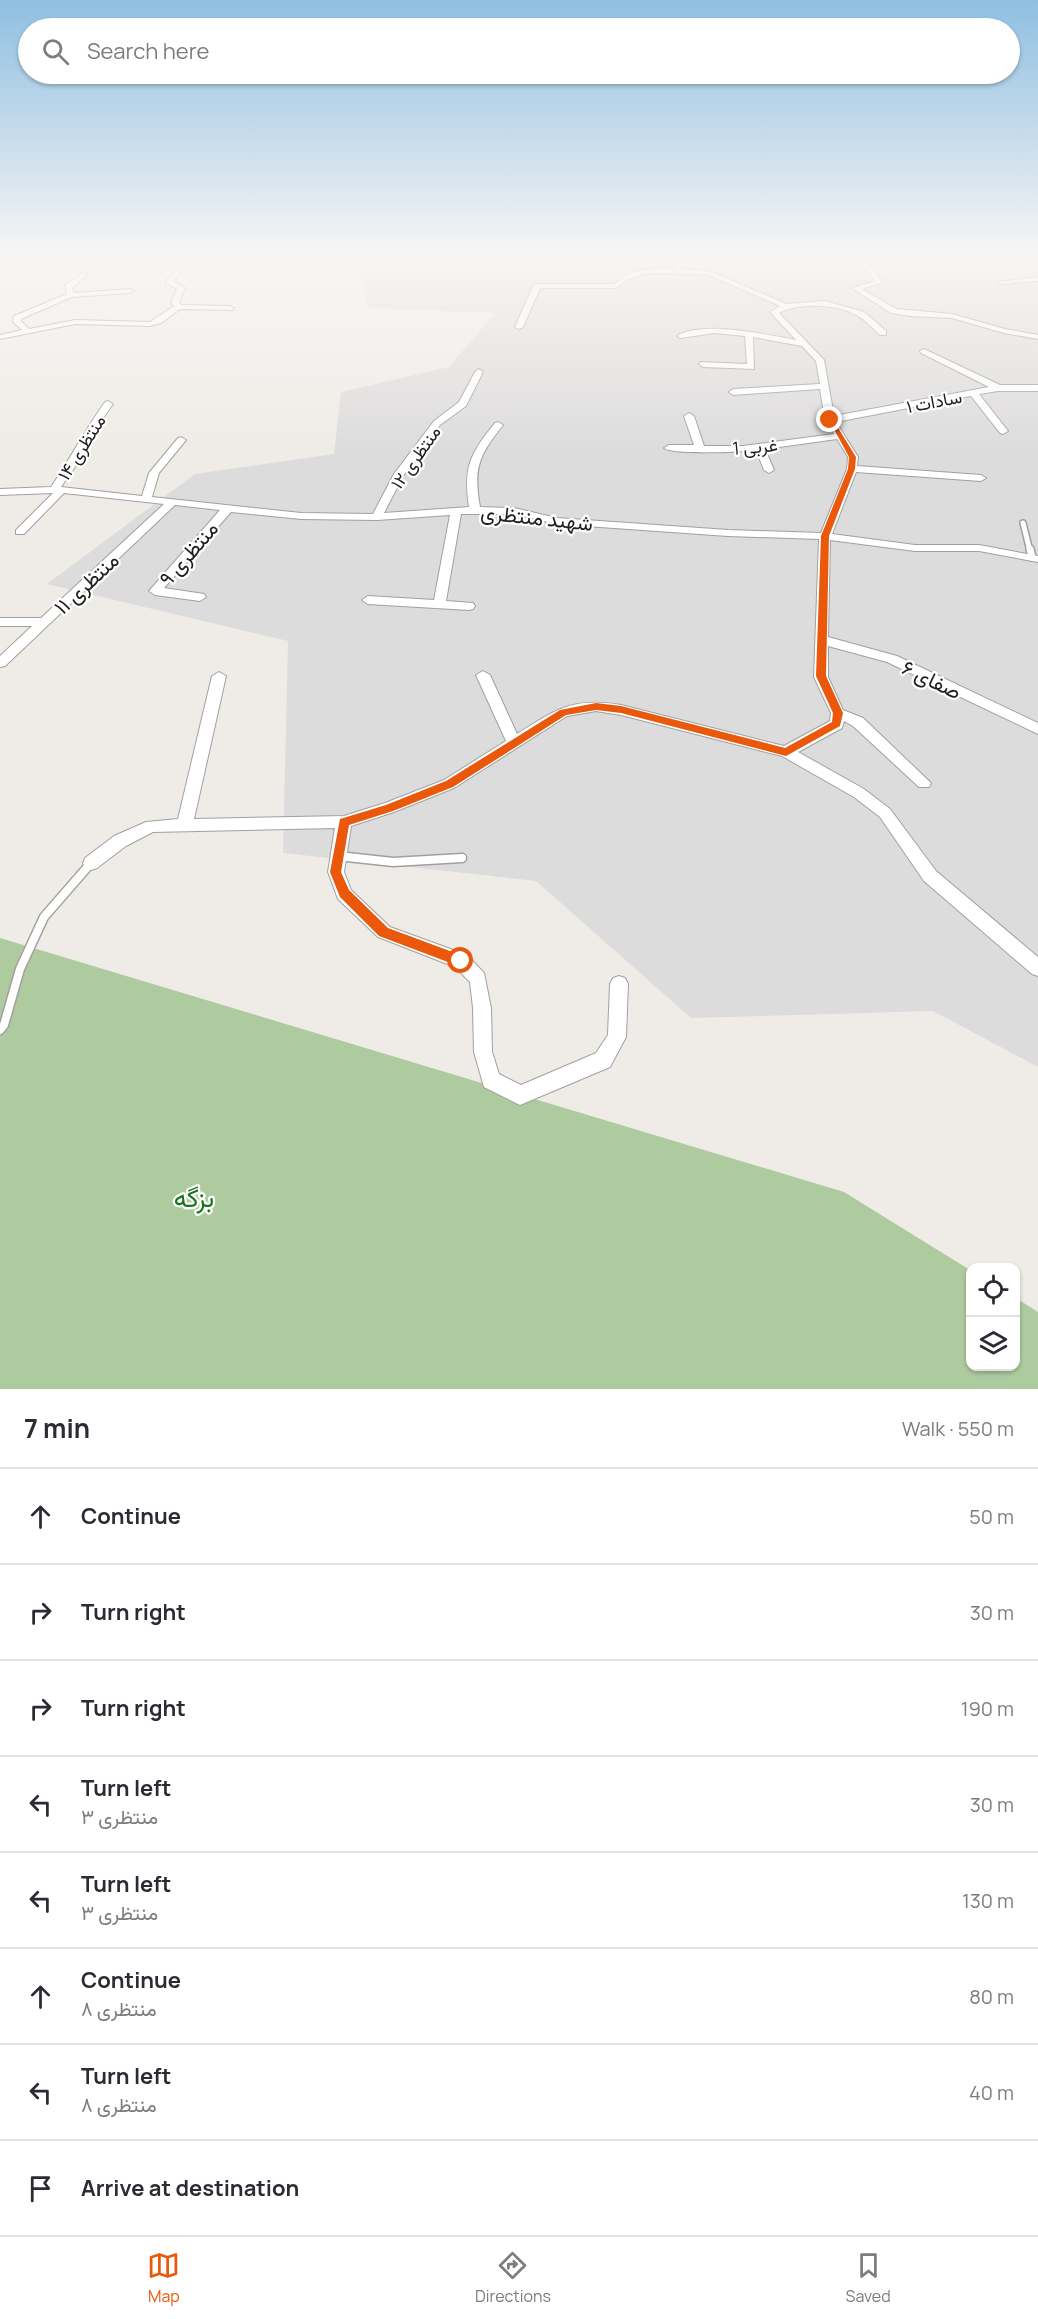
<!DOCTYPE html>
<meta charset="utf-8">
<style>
body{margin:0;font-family:Manrope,Vazirmatn,sans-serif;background:#f7f7f7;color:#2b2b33}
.controls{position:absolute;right:18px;bottom:18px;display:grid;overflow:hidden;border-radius:12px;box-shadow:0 2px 4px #0004}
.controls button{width:54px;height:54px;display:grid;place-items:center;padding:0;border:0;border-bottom:2px solid #e1e1e2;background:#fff;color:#2b2b33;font:30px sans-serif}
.stop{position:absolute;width:18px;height:18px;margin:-14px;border:4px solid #ea580c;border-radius:50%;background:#fff}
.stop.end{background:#ea580c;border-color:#fff;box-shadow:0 2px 6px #0008}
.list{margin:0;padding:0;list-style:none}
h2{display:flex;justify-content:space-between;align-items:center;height:78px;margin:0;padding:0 24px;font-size:26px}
h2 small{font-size:20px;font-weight:400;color:#7c7c81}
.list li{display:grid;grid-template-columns:39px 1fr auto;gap:18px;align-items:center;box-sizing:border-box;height:96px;padding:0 24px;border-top:2px solid #e1e1e2}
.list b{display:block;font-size:22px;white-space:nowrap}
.list p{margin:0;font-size:20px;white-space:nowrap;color:#7c7c81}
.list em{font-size:20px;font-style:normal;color:#7c7c81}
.icon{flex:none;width:33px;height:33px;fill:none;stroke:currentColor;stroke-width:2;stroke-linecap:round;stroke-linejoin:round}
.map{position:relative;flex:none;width:1038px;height:1389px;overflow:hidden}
.search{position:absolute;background:#fff;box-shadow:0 2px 4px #0004;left:18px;right:18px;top:18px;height:66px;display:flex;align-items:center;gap:15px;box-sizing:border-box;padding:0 21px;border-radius:33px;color:#7c7c81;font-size:22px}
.sheet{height:846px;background:#fff}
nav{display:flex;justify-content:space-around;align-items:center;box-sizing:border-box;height:84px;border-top:2px solid #e1e1e2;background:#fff;font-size:16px;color:#7c7c81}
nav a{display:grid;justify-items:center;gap:3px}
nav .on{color:#ea580c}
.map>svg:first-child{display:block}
.residential{fill:#dddcdc}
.forest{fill:#aeca9f}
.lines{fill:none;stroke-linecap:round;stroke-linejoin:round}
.service-far3-casing{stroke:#a0a0a0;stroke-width:5}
.service-far2-casing{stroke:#a0a0a0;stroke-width:8}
.service-far1-casing{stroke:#a0a0a0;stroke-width:10}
.service-casing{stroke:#a0a0a0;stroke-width:11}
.minor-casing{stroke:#a0a0a0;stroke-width:2}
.service-far3{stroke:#fff;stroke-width:4}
.service-far2{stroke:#fff;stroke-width:5}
.service-far1{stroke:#fff;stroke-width:7}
.service{stroke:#fff;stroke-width:8}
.minor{fill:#fff;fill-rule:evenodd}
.route{fill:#ea580c}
.labels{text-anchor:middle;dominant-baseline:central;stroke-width:4.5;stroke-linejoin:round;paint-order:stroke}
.far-street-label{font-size:18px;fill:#1f1f1f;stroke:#fff}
.street-label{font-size:21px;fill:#1f1f1f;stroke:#fff}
.near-park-label{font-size:26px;fill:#16741a;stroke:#fff}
</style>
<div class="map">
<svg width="1038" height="1389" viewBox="0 0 1038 1389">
<rect width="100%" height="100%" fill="#efece7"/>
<!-- residential -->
<path class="residential" d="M129,257h909v810l-105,-56 -242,7 -155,-137 -253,-28 5,-212 -241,-57 148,-110 139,-20 7,-62 108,-25 46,-54 -126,-5 -11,-40z"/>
<!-- forest -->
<path class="forest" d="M0,938l844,254 126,78v96h46v-68l22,14v77h-1038z"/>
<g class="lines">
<defs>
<path id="service-far3" d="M665,257l10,5 5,10"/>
<path id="service-far2" d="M1023,523l7,28"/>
<path id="service-far1" d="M1030,549l2,8"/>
<g id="service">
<path d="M338,856l55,6 69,-4"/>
<path d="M0,1030l4,-5 16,-56 24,-52 47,-54"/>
</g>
<g id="minor">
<path d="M551,257h6v1l-3,2z"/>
<path d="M857,257h6l20,25 -21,7 34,20 56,5 53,15 33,6v4l-34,-6 -52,-15 -42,-2 -19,-3 -39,-25 23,-7z"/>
<path d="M659,268l50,3 78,33 38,-3 39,11 22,19v4h-6c-7,-6 -14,-15 -22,-19 -20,-12 -58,-14 -79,-3l45,47 10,56 155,-29 -68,-34 -1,-2 4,-2 76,36h38v6h-40l-19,3 29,37 -5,3 -3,-1 -29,-37 -135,26 22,35 -1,9 124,9 5,3 -5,3 -125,-9 -24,62 83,11h64l59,11v6l-59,-11h-64l-85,-11 -2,97 69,19 141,67v11l-151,-72 -59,-16v31l15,33 20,8 68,65 -2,4h-10l-66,-61 -9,-5 -2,7 -44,24 66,37 26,20 46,62 102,86v19l-6,-2 -108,-93 -44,-64 -26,-20 -72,-41 -161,-41 -25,-4 -29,5 -113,72 -60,24 -43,14 -7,46 7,18 39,37 77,28 17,18 7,35 1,44 7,22 22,11 75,-32 12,-18 2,-51 3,-6 6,-2 6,2 3,6 -2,53 -16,30 -90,38 -36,-18 -10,-35 -1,-44 -3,-26 -15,-15 -77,-30 -40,-38 -10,-27 7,-44 -182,4 -27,14 -29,22 -6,2 -6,-2 -2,-5 2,-5 29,-22 32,-14 32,-3 34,-143 7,-4 7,4 -32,143 150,-3 41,-13 59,-23 62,-39 -30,-66 7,-4 7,4 27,59c40,-25 55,-37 104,-29l163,41 46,-25 1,-8 -17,-36 5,-138 -91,-3 -171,-12 -43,-10h-53l-15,87 27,2 2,3 -2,3 -4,1 -101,-6 -6,-4 6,-4 66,4 16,-85 -73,5 -76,-1 -70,-7 -67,76 40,6 2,3 -6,4 -45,-6 -6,-4 71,-81 -45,-5 -170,161 -5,1v-11l32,-30h-32v-8h41l123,-114 -100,-11 -40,41h-8v-4l37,-37 -53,2v-6l51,-2c19,-28 34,-57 54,-85l3,-1 5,3 -19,27 -10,23 -23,33 81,9 7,-23 29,-35 3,-1 5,3 -27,33 -7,24 149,16 72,1 21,-40 40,-53 25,-19 16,-30 4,-3 4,3 -17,34 -26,19 -37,51 -19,37 85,-6c-6,-40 1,-53 26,-84l3,-1 5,3c-24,31 -30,42 -23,82l34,1 43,10 171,12 93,3 26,-64 1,-12 -11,-18 -72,10 9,21 -5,3 -5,-3 -8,-20c-15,2 -83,5 -92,-2l5,-3h25l-10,-29 5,-3 5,3 10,30h39l91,-12 -9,-14 -5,-31 -87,6 -4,-3 4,-3 87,-5 -4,-23 -14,-15 -49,-9 1,32 -51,-2 -4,-3 1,-2 47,2 -2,-28 -31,-3 -33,5 -4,-2c26,-16 90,-1 119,4l-26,-28 10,-6 -73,-32 -61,-1 -19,7 -11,8h-76l-17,39 -4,2 -4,-2 19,-43h80l18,-12z"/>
<path d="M178,269l4,2 -9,10 12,7 -6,14 2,3 49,1 4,2 -1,2 -53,-1 -19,14 -11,3 -75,-2 -75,15v-4l22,-5 -9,-8 1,-6 53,-22 -2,-9 19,-13 4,2 -16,14 2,5 56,-4 4,2 -4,2 -58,4 -51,22v2l8,8 46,-9 75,2 24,-16 -3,-4 6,-13 -12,-7z"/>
<path d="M1038,277v4l-36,3 -4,-2z"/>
</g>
</defs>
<!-- service-far3 casing -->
<use href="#service-far3" class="service-far3-casing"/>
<!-- service-far2 casing -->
<use href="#service-far2" class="service-far2-casing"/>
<!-- service-far1 casing -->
<use href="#service-far1" class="service-far1-casing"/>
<!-- service casing -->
<use href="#service" class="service-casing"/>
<!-- minor casing -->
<use href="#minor" class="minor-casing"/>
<!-- service-far3 -->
<use href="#service-far3" class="service-far3"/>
<!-- service-far2 -->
<use href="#service-far2" class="service-far2"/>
<!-- service-far1 -->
<use href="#service-far1" class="service-far1"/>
<!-- service -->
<use href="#service" class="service"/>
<!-- minor -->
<use href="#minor" class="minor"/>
</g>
<!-- sky -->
<linearGradient id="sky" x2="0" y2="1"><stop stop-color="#8fbfe2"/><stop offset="0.57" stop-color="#f8f6f4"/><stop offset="1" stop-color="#f8f6f4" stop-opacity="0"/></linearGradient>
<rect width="1038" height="451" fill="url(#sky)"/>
<!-- route -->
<path class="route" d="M828,418h4l24,39 -1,12 -26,67 -3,140 17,37 -3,13 -54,30 -165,-43 -25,-3 -30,5 -113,72 -60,24 -44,14 -8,47 8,18 39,38 78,29 2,4 -7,6 -82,-31 -39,-39 -10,-25 10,-53 46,-14 60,-24 114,-71 36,-7 25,3 164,42 47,-26 1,-9 -17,-37 5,-140 27,-67 1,-12z"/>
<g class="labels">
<!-- far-street labels -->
<g class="far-street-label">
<text transform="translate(934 401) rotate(-11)">سادات ۱</text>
<text transform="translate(755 446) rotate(-5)">غربی 1</text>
<text transform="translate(81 447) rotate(-58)">منتظری ۱۴</text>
<text transform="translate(415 457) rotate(-55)">منتظری ۱۲</text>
</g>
<!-- street labels -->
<g class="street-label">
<text transform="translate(537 517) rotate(6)">شهید منتظری</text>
<text transform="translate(188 553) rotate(-49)">منتظری ۹</text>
<text transform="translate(86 583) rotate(-43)">منتظری ۱۱</text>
<text transform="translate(932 679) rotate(26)">صفای ۶</text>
</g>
<!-- near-park labels -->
<g class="near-park-label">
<text x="194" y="1197">بزگه</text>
</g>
</g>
</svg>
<div class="controls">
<button><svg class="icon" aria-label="locate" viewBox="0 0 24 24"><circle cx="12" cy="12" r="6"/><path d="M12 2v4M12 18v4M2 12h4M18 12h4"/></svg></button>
<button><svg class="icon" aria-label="layers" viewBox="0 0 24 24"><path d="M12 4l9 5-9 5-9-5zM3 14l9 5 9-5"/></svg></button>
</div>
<div class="stop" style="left:461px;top:961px"></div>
<div class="stop end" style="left:830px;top:420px"></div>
<div class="search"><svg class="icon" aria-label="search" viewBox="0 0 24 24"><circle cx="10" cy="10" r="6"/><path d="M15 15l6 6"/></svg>Search here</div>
</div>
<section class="sheet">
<h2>7 min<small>Walk · 550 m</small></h2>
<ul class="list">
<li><svg class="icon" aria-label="ahead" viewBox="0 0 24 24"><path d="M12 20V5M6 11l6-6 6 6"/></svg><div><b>Continue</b></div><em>50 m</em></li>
<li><svg class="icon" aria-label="right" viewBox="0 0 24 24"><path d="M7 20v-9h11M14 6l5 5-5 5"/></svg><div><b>Turn right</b></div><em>30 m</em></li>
<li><svg class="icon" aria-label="right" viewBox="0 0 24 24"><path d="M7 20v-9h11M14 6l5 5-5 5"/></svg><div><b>Turn right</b></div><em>190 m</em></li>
<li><svg class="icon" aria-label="left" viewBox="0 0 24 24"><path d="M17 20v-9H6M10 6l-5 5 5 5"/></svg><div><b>Turn left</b><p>منتظری ۳</p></div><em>30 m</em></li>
<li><svg class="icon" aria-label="left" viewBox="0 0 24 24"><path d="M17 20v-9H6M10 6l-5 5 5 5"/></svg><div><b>Turn left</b><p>منتظری ۳</p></div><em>130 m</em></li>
<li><svg class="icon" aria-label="ahead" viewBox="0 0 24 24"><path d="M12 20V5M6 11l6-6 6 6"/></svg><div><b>Continue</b><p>منتظری ۸</p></div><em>80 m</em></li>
<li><svg class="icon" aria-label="left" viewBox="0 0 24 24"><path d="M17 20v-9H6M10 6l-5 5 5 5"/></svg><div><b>Turn left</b><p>منتظری ۸</p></div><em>40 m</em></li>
<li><svg class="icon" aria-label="arrive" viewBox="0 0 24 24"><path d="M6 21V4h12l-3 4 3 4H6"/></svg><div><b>Arrive at destination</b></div></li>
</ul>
</section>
<nav>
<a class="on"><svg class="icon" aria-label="map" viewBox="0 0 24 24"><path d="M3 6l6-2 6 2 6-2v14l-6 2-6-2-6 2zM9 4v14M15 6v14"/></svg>Map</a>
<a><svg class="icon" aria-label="directions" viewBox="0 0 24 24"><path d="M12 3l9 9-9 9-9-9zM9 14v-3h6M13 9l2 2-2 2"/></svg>Directions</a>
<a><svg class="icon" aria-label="saved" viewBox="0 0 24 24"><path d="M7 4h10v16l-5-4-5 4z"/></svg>Saved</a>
</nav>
